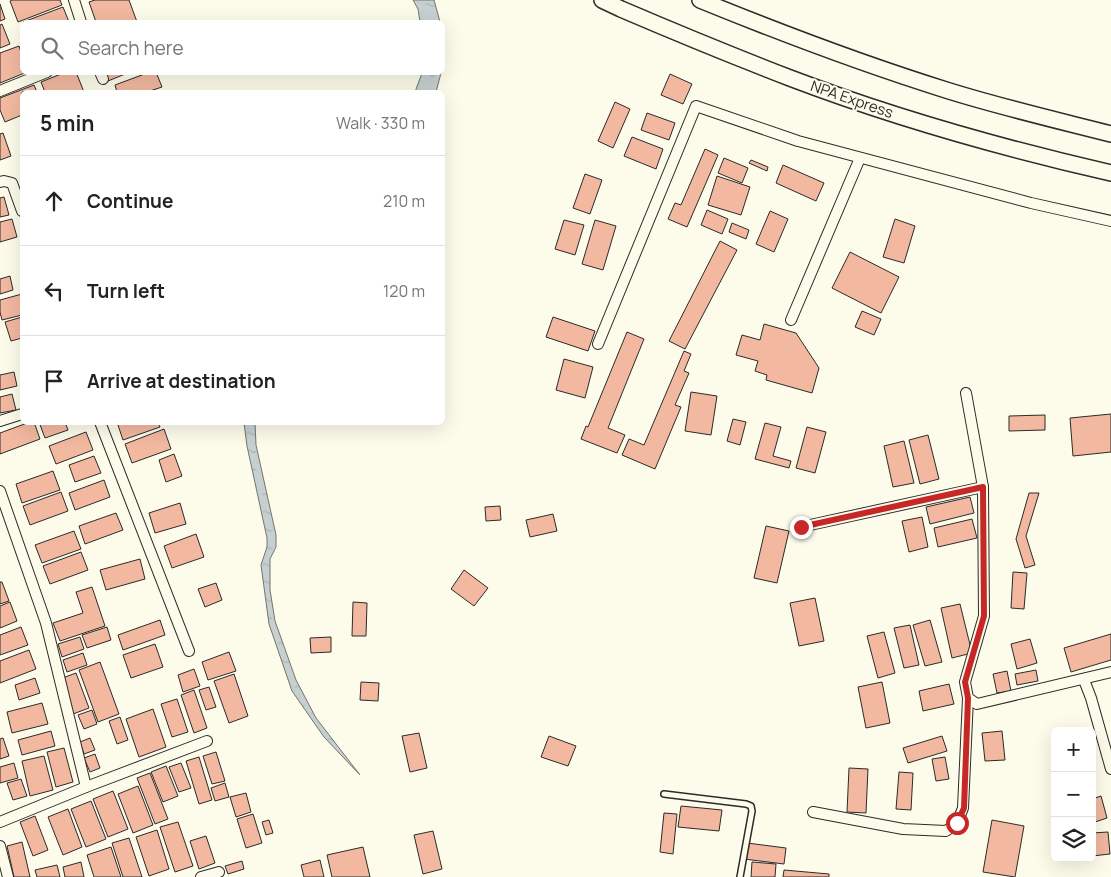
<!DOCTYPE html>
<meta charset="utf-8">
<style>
body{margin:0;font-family:Manrope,sans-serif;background:#f6f6f6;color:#222}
.controls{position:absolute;right:15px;bottom:15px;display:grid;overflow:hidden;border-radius:8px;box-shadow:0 5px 20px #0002}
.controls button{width:45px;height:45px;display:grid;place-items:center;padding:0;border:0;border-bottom:1px solid #e0e0e0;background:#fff;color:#222;font:25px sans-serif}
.stop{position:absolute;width:15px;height:15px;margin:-11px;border:4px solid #c62828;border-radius:50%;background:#fff}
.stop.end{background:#c62828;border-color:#fff;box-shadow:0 1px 5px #0008}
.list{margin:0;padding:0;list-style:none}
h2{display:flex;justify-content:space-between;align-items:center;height:65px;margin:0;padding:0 20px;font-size:21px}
h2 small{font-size:16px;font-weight:400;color:#767676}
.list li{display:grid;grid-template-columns:32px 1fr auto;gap:15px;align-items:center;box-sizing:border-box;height:90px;padding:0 20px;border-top:1px solid #e0e0e0}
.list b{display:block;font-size:19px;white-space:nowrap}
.list em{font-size:16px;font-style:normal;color:#767676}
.icon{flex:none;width:28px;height:28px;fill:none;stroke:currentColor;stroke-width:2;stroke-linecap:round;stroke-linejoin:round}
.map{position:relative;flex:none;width:1111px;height:877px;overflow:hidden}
.search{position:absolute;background:#fff;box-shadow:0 5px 20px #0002;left:20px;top:20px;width:425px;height:55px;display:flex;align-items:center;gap:12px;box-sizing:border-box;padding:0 18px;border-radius:8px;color:#767676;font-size:19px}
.panel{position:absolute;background:#fff;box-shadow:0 5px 20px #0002;left:20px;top:90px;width:425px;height:335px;border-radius:8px}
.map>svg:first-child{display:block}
.water{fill:url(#water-ripples);stroke:#74746e}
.building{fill:#f2b8a0;stroke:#2b2b2b}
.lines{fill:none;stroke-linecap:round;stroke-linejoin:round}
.lane-casing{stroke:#2b2b2b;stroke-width:8}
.street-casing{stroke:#2b2b2b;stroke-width:12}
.primary-casing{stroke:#2b2b2b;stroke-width:18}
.lane{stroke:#fdfbea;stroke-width:5}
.street{stroke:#fdfbea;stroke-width:10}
.primary{stroke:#fdfbea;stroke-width:15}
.route{stroke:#c62828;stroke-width:6}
.labels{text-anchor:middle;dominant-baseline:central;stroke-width:4;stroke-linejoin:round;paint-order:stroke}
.street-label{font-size:15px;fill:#2b2b2b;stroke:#fdfbea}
</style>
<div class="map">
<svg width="1111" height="877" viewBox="0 0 1111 877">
<defs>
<pattern id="water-ripples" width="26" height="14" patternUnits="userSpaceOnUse" patternTransform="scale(1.25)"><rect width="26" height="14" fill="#c7d0d0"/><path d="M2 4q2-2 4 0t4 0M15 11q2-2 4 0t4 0" fill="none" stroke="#abb3b3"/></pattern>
</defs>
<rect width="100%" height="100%" fill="#fdfbea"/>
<!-- water -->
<g class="water">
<path d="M413,0h21l6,22h-20l-2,-13z"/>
<path d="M422,73h19l-5,19h-21z"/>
<path d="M244,423h11l1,22 20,90v12l-6,12v31l5,31 21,59 20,38 44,57 -36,-38 -32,-46 -23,-67 -8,-59 6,-18v-9l-20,-92z"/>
</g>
<!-- building -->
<g class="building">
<path d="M12,0h48l2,5 -44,17 -8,-21z"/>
<path d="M95,0h34l8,22h-41l-7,-20z"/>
<path d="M0,4l5,15 -5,2z"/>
<path d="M63,7l6,15h-46z"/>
<path d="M2,24l8,20 -10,4v-23z"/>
<path d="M19,46l3,9v17h5l-27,11v-30z"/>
<path d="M66,72h10l8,20h-39l-4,-10z"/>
<path d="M105,72h25l-22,9z"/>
<path d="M150,72h6l6,15 -15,5h-30l-2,-7z"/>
<path d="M670,74l22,10 -9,20 -22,-9z"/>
<path d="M34,85l3,7h-15v23l-17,7 -5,-12v-12z"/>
<path d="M615,102l15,7 -17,39 -15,-7z"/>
<path d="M647,113l28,10 -6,17 -28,-10z"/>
<path d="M3,133l8,23 -11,4v-26z"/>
<path d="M632,137l31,12 -7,20 -32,-13z"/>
<path d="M705,149l13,6 -31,72 -19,-8 7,-16 6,2z"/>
<path d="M724,158l24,10 -6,15 -24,-10z"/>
<path d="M751,160l17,7 -1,4 -18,-8z"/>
<path d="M783,165l41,18 -8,18 -40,-18z"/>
<path d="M585,174l17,6 -12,34 -17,-6z"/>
<path d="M717,176l33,11 -9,28 -33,-10z"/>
<path d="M4,197l5,18 -9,2v-19z"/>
<path d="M707,210l21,9 -6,15 -21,-9z"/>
<path d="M770,211l18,8 -14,33 -18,-8z"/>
<path d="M12,219l5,18 -17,5v-20z"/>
<path d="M895,219l20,7 -11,37 -21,-6z"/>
<path d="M564,220l20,5 -9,30 -20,-6z"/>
<path d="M595,220l21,6 -13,44 -21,-6z"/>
<path d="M732,223l17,7 -3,9 -17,-7z"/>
<path d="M720,241l17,9 -52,99 -16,-8z"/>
<path d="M850,252l49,25 -18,36 -49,-25z"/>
<path d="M10,276l3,14 -13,4v-15z"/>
<path d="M22,294v21l-20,5 -2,-8v-12z"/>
<path d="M862,311l19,8 -7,16 -19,-8z"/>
<path d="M22,317v21l-11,3 -6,-19z"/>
<path d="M553,317l42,14 -7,20 -42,-14z"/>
<path d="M764,324l32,9 23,35 -7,25 -46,-13 1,-5 -12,-4 3,-10 -22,-6 6,-20 18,5z"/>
<path d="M627,332l17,7 -36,89 17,7 -8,18 -36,-14 5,-13 2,1z"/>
<path d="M684,351l7,3 -7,17 5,2 -14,32 6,2 -26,62 -33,-14 7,-16 15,6z"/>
<path d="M564,359l29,8 -8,31 -29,-8z"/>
<path d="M14,372l3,14 -17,4v-15z"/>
<path d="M691,392l26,4 -6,39 -26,-4z"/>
<path d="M12,394l4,16 -16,3v-16z"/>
<path d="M1111,414v38l-38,4 -3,-38z"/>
<path d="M1045,415v15l-36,1v-15z"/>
<path d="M733,419l13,3 -6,23 -13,-4z"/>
<path d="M30,422h4l6,17 -40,15v-21z"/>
<path d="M39,422h26l3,8 -23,8z"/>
<path d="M117,422h41l2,5 -37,13z"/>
<path d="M765,423l16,4 -8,29 18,5 -2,7 -34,-9z"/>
<path d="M807,427l19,5 -11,41 -19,-5z"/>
<path d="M164,429l7,20 -39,14 -7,-19z"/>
<path d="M86,432l7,18 -37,14 -7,-18z"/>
<path d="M928,435l11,44 -19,5 -11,-44z"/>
<path d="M904,441l10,42 -21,4 -9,-41z"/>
<path d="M174,454l8,22 -16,6 -7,-22z"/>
<path d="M94,456l7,17 -26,9 -6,-17z"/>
<path d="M53,471l7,19 -38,13 -6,-19z"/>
<path d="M104,480l6,17 -35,13 -6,-17z"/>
<path d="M61,492l7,19 -38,14 -7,-19z"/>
<path d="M1029,493h10l-13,43 9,29 -10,3 -9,-29z"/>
<path d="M970,497l4,16 -44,11 -4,-17z"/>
<path d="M180,503l6,21 -31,9 -6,-20z"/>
<path d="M500,506l1,14 -15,1 -1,-14z"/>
<path d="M116,513l7,17 -38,14 -6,-18z"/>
<path d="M553,514l4,17 -27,6 -4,-17z"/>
<path d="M922,517l6,30 -19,5 -7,-31z"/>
<path d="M972,519l5,19 -39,9 -4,-19z"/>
<path d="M766,526l23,5 -12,52 -23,-5z"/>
<path d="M74,531l7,18 -39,14 -7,-18z"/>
<path d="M196,534l8,23 -32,11 -8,-22z"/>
<path d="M81,552l7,18 -38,14 -7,-18z"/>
<path d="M140,559l5,20 -39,11 -6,-20z"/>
<path d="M464,570l24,18 -14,18 -23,-17z"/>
<path d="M1013,572l14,1 -3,36 -13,-1z"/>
<path d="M0,582h2l7,19 -9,3z"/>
<path d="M216,583l6,17 -17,7 -7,-18z"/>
<path d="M92,587l13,39 -45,15 -7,-18 30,-10 -7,-21z"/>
<path d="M815,598l9,43 -25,5 -9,-43z"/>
<path d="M10,602l7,19 -17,7v-22z"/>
<path d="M353,602l14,1 -1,33h-14z"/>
<path d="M960,604l12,49 -20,5 -11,-50z"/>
<path d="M160,620l5,15 -42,15 -5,-15z"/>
<path d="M930,620l12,42 -17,4 -12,-41z"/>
<path d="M910,625l9,40 -15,3 -10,-40z"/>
<path d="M21,627l7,18 -28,10v-20z"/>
<path d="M107,627l4,13 -24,8 -5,-13z"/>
<path d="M884,632l11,41 -17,5 -11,-42z"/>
<path d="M1111,634v26l-40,12 -7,-24z"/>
<path d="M80,637l4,12 -22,8 -4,-13z"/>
<path d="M331,637v15l-20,1 -1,-15z"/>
<path d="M1030,639l7,24 -20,6 -6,-25z"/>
<path d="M155,644l8,23 -32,11 -8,-23z"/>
<path d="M29,650l7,19 -36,14v-22z"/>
<path d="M229,652l7,19 -28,9 -6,-18z"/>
<path d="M83,653l4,12 -20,7 -4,-12z"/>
<path d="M100,662l19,52 -21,8 -19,-52z"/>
<path d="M194,669l6,17 -17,6 -5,-17z"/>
<path d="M1036,670l2,11 -21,4 -2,-11z"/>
<path d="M1007,671l4,20 -14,2 -4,-19z"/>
<path d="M76,673l13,35 -16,6 -13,-35z"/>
<path d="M234,674l14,42 -19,7 -15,-42z"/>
<path d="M35,678l5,15 -21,7 -4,-15z"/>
<path d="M361,682l18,1 -1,18 -18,-1z"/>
<path d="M882,682l8,41 -24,5 -8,-41z"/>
<path d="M949,684l5,20 -31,7 -4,-20z"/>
<path d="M209,687l7,20 -10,3 -7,-20z"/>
<path d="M194,690l13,38 -13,5 -13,-38z"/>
<path d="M177,699l11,33 -16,5 -11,-33z"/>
<path d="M42,703l6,21 -36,9 -5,-21z"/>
<path d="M153,709l13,38 -27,10 -13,-38z"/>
<path d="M92,710l5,14 -13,5 -6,-14z"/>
<path d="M120,717l8,23 -11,4 -8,-23z"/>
<path d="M51,731l4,15 -33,9 -4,-15z"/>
<path d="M1002,731l3,29 -20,1 -3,-28z"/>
<path d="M419,733l8,35 -17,4 -8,-36z"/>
<path d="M549,736l27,10 -8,20 -27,-9z"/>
<path d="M942,736l5,15 -39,12 -5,-15z"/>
<path d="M3,738l6,18 -9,3v-20z"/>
<path d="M90,738l5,12 -11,4 -4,-12z"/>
<path d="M64,748l9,34 -17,5 -9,-35z"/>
<path d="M216,752l9,29 -13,3 -9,-28z"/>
<path d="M95,754l5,14 -10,4 -6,-14z"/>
<path d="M44,756l9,34 -23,6 -8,-35z"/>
<path d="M199,757l13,43 -13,4 -13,-43z"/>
<path d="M945,757l4,22 -13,2 -4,-22z"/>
<path d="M14,763l4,15 -18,5v-16z"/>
<path d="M181,763l10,25 -12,4 -10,-25z"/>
<path d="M166,766l12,30 -15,6 -12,-30z"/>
<path d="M849,768l19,1 -2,44 -19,-1z"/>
<path d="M899,772l14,1 -2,37 -15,-1z"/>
<path d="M150,773l18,46 -13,5 -18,-46z"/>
<path d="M21,779l6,17 -14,4 -6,-17z"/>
<path d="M225,783l4,14 -14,4 -4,-13z"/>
<path d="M138,786l15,39 -20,8 -15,-39z"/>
<path d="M113,791l15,38 -20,8 -15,-38z"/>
<path d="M246,793l5,19 -15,5 -6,-20z"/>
<path d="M1101,796l6,22 -15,5v-24z"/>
<path d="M91,801l15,38 -20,8 -15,-38z"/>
<path d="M681,806l41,4 -3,21 -41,-4z"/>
<path d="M68,809l14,38 -19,8 -15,-38z"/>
<path d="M664,813l13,1 -4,40 -13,-2z"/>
<path d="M253,814l9,29 -16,5 -9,-29z"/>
<path d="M35,816l13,34 -15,6 -13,-34z"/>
<path d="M269,820l4,13 -7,2 -4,-13z"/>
<path d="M992,820l32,6 -9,51 -32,-5z"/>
<path d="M178,822l15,44 -18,6 -15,-45z"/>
<path d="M157,830l12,39 -20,7 -13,-39z"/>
<path d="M433,831l9,38 -19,5 -9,-39z"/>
<path d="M1108,832l2,22 -18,2v-23z"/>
<path d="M206,836l9,27 -16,6 -9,-28z"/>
<path d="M129,838l13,39h-19l-11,-34z"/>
<path d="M22,842l8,35h-16l-7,-31z"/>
<path d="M747,843l39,5 -2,16 -40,-5z"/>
<path d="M111,847l10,30h-27l-7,-22z"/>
<path d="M363,847l7,30h-38l-5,-22z"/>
<path d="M320,860l4,17h-20l-3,-12z"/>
<path d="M242,861l2,8 -16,5 -3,-8z"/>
<path d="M81,862l3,15h-19l-2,-10z"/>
<path d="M752,862l24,2 -1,13h-24z"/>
<path d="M57,865l3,12h-23l-2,-7z"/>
<path d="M784,870l45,4v3h-46z"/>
</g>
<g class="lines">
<defs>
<path id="lane" d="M664,794l82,10 5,2 1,5 -12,66"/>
<g id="street">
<path d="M74,0l7,22"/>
<path d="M100,72l3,7"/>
<path d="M0,91l47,-19"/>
<path d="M0,182l4,-1 8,2 10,28"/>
<path d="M791,320l69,-162"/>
<path d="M598,344l98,-238 102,35 233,62 80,18"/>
<path d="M966,393l17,94"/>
<path d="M0,421l22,-7"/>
<path d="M100,422l89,229"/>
<path d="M0,491l46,132 40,164"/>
<path d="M801,527l182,-40 1,129 -19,66 3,16 9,6 134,-32"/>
<path d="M1084,680l7,18 20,71"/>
<path d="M813,812l90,17 43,2 11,-8 6,-15 5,-110"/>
<path d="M0,822l86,-35 121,-46"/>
<path d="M0,846l8,31"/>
<path d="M201,877l18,-5"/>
</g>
<g id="primary">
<path d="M602,0l19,9c56,24 112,47 169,69 105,40 212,70 321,95"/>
<path d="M700,0c81,33 163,64 246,90 54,17 110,30 165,44"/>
</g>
</defs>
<!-- lane casing -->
<use href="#lane" class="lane-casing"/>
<!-- street casing -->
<use href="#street" class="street-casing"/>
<!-- primary casing -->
<use href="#primary" class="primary-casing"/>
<!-- lane -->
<use href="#lane" class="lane"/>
<!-- street -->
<use href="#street" class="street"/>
<!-- primary -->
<use href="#primary" class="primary"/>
</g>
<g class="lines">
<!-- route -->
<path class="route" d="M801,527l182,-40 1,129 -19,66 3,16 -4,110 -7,15"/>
</g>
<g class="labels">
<!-- street labels -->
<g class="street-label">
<text transform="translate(852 99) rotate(19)">NPA Express</text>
</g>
</g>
</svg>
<div class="controls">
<button>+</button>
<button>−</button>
<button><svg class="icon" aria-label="layers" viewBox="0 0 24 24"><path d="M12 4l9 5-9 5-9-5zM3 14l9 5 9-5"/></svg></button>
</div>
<div class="stop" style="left:957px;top:823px"></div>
<div class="stop end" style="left:801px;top:527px"></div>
<div class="search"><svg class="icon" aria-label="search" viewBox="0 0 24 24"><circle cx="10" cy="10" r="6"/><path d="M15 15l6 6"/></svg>Search here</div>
<section class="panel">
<h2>5 min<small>Walk · 330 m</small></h2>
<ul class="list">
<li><svg class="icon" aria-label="ahead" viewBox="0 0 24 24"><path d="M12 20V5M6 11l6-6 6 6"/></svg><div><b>Continue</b></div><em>210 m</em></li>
<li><svg class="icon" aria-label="left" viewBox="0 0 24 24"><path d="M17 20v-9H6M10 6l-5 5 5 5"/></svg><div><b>Turn left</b></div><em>120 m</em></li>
<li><svg class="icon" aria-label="arrive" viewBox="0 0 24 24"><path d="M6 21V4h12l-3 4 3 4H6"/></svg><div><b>Arrive at destination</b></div></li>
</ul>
</section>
</div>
